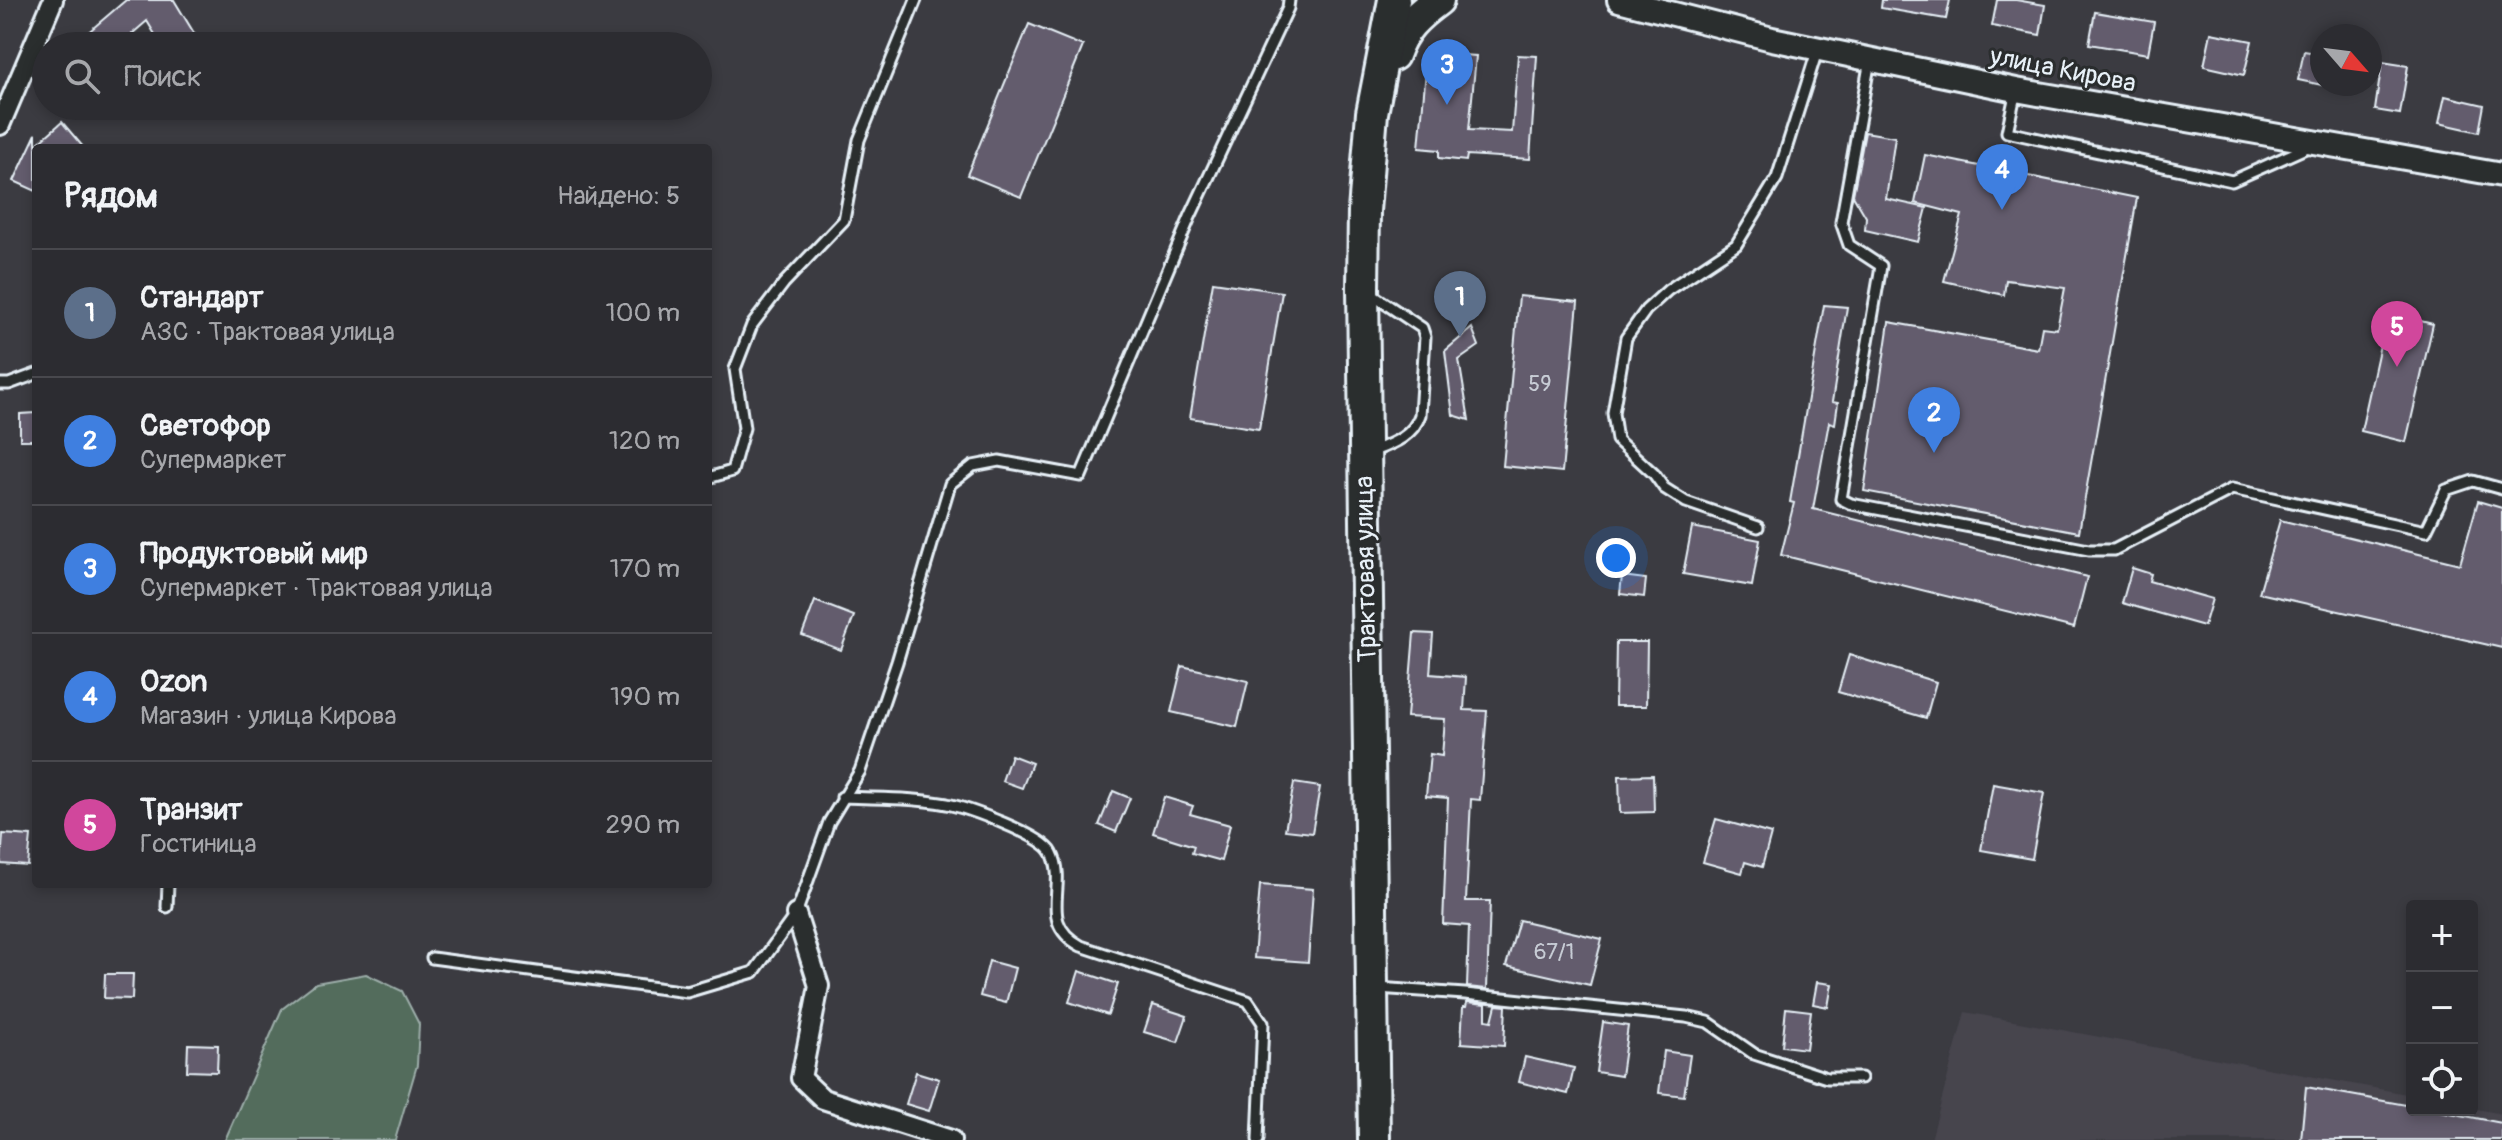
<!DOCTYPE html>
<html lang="ru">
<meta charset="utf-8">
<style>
body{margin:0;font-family:Pangolin,sans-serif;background:#38383d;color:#f1f3f6}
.controls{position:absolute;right:24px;bottom:24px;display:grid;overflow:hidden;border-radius:8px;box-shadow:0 4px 12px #0003}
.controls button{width:72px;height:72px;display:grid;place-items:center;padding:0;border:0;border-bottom:2px solid #48484d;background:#2c2c31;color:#f1f3f6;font:40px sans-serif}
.compass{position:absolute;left:2310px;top:24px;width:72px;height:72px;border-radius:50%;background:#2c2c31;box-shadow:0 4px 12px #0003;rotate:118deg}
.you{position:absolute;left:1616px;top:558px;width:28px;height:28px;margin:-20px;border:6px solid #fff;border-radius:50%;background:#1a73e8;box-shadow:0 0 0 12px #1a73e833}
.badge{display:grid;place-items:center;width:52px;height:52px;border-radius:50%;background:#e69b98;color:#fff;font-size:26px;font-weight:700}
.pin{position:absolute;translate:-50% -66px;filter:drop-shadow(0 2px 4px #0008)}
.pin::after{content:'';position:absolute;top:42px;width:28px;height:24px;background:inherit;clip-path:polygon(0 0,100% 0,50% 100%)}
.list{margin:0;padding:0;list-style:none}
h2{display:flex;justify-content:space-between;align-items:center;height:104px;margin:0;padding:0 32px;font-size:34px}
h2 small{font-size:26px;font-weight:400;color:#a6a7ab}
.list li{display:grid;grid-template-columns:52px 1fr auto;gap:24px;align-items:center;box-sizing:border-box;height:128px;padding:0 32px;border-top:2px solid #48484d}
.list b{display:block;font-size:30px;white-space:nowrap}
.list p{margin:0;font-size:26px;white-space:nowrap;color:#a6a7ab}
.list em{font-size:26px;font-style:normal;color:#a6a7ab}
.icon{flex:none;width:44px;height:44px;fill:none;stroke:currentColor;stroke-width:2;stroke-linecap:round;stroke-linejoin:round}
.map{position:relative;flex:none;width:2502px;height:1140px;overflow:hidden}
.search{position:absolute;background:#2c2c31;box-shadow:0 4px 12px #0003;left:32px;top:32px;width:680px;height:88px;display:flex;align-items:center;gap:20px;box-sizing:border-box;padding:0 28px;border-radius:44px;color:#a6a7ab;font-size:30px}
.panel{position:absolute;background:#2c2c31;box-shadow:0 4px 12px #0003;left:32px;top:144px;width:680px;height:744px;border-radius:8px}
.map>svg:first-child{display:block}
.built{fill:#47454e}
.green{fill:#526c5b;stroke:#9daeaa;stroke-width:2}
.building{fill:#635c6d;stroke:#e8f1f8;stroke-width:2}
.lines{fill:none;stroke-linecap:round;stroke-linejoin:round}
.service-casing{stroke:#e8f1f8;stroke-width:15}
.minor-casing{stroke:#e8f1f8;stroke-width:24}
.tertiary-casing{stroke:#e8f1f8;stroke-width:28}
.trunk-casing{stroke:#e8f1f8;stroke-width:36}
.service{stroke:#2a2d2e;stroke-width:9}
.minor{stroke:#2a2d2e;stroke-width:18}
.tertiary{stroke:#2a2d2e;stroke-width:22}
.trunk{stroke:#2a2d2e;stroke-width:30}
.labels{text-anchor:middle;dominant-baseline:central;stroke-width:6;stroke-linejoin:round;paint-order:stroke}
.number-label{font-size:22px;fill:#c7ccd5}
.street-label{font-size:26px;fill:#e8f1f8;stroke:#2a2d2e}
</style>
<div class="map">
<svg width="2502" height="1140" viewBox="0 0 2502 1140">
<rect width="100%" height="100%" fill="#3b3b41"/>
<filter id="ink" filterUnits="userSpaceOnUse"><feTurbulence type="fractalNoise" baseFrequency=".0125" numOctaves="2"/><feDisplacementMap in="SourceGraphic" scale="16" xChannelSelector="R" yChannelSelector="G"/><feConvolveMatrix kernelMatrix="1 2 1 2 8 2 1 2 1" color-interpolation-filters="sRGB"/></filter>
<g filter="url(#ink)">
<!-- built -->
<path class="built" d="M1965,1012l447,83v15h60v-2l30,6v26h-571z"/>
<!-- green -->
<path class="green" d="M366,974l36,17 17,33 -2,41 -22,75h-170l57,-131 34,-26z"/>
<!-- building -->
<g class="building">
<path d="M126,0h48l23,38 -13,8h-22l-15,-25 -29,25h-22l-10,-12z"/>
<path d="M1882,0h68l-4,19 -65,-11z"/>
<path d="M1997,0h19l29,5 -5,30 -48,-9z"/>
<path d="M2095,12l59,10 -6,32 -59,-10z"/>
<path d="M1029,24l54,22 -62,151 -54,-22z"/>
<path d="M2211,33l41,8 -8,34 -40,-9z"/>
<path d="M2304,51l18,3v31l-24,-5z"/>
<path d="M1462,55l14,1 -7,74 43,2 6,-77 19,1 -7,103 -63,-4 -1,6 -27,-3v-8l-20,-2 8,-89 34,3z"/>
<path d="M2382,62l26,4 -8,48 -25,-4z"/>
<path d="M2445,96l39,9 -5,27 -40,-9z"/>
<path d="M62,122l22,26h-48v43l-22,-10 22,-47v11z"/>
<path d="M1865,132l30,5 -9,62 41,9 -9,34 -53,-12 1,-13 -13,-22z"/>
<path d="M1925,155l212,43 -58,334 -215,-41 25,-169 149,27 4,-22 15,2 8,-41 -59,-8 -2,15 -60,-14 18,-66 -47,-12z"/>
<path d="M1213,282l69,10 -23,137 -69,-11z"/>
<path d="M1519,296l59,6 -16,170 -59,-6z"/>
<path d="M1824,305l23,2 -15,95 6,1 -3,21 -6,-2 -16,87 274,68 -13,51 -293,-73 13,-52 -4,-1z"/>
<path d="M2387,313l46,11 -27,118 -45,-11z"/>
<path d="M1472,328l7,18 -20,14 10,60 -16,-5 -8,-64z"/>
<path d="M36,413v27h-16v-26z"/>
<path d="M2478,501l24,7v140l-243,-55 21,-73 180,44z"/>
<path d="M1692,527l68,13 -8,46 -69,-12z"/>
<path d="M2132,568l19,6 -2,7 63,18 -8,27 -82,-23z"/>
<path d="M1622,576l24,3 -2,18 -24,-3z"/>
<path d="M815,601l39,15 -13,34 -39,-15z"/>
<path d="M1414,633l19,1 -3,40 36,3 -2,33 23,1 -7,89 -9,-1 -5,102h24l-3,88 -20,-2 2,-61 -26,-2 5,-126 -22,-2 4,-42 12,2 3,-37 -38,-2z"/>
<path d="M1616,642h31l-1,64h-31z"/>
<path d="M1849,655l87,27 -10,36 -88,-26z"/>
<path d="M1182,666l66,15 -11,46 -66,-15z"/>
<path d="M1011,755l21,8 -10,25 -20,-7z"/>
<path d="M1653,775l1,37 -34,1 -1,-37z"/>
<path d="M1294,783l26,4 -8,46 -27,-3z"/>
<path d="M1993,784l51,9 -12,66 -51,-9z"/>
<path d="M1113,791l17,7 -14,34 -17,-7z"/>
<path d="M1164,797l29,9 -3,8 40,11 -9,36 -29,-8 2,-7 -41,-13z"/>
<path d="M1716,819l55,15 -9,33 -17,-5 -3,11 -39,-11z"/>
<path d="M3,834l28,2 -3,30 -27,-2z"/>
<path d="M1260,885l53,4 -5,73 -54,-4z"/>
<path d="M1519,920l83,19 -12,46 -84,-19z"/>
<path d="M989,961l26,7 -9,35 -26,-7z"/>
<path d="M1079,971l39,13 -10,31 -39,-13z"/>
<path d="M105,974h28l-1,25 -28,-1z"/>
<path d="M1817,982l15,2 -4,23 -15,-3z"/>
<path d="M1467,1002l19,2v16l6,1 4,-16 10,1 -2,40 -43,-3 2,-36h3z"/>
<path d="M1153,1005l34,11 -9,26 -34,-10z"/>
<path d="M1786,1008l25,3 -5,38 -24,-3z"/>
<path d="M1603,1022l25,4 -7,50 -25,-4z"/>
<path d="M188,1044l30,1 -1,27 -30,-1z"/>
<path d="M1664,1051l26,4 -6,41 -25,-3z"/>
<path d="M1525,1057l49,11 -6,26 -49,-12z"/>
<path d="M916,1072l23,7 -10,32 -23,-7z"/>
<path d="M2306,1087l106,19v4h22l68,13v17h-201z"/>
</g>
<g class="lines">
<defs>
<g id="service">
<path d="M1870,60l-29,162 8,23 32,21 -40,233 10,5 238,46h25l118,-61 194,42 20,-41 27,-9 29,8"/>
<path d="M2016,90l-9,42 225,49 76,-34"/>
<path d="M1368,292l54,36 3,9 -5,78c-7,22 -29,29 -49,37"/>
<path d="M0,384h9l27,-10"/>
<path d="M708,478l24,-7 12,-43 -9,-59 17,-44 32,-42 60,-63 15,-80 57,-140"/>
<path d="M1758,527l-72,-25 -22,-14 -10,-14 -37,-34 -4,-27 13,-75 20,-28 22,-20 68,-45 41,-67 41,-130"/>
<path d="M842,797c35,1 71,1 105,7 20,4 96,31 105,49 17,34 -16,69 29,93l167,55 15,22 -5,117"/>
<path d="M167,907l1,-23"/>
<path d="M432,958l255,34 67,-20 42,-58 33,-92 31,-51 37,-109 53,-178 23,-18 26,-5 82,15 109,-259 98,-209 1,-8"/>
<path d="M1377,988l88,6 221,23 22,5 46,32 73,24h34"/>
</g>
<g id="minor">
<path d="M0,125l53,-125"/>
<path d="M796,914l23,72 -18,92 22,21 128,41"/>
</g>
<path id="tertiary" d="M1619,0l153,39 244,51 486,85"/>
<g id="trunk">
<path d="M1393,55c9,-26 23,-39 45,-55"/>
<path d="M1374,1140l-11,-852 1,-77 8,-98 22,-113"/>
</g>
</defs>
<!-- service casing -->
<use href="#service" class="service-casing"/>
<!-- minor casing -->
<use href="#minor" class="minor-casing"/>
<!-- tertiary casing -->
<use href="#tertiary" class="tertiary-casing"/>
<!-- trunk casing -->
<use href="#trunk" class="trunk-casing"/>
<!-- service -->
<use href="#service" class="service"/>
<!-- minor -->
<use href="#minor" class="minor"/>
<!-- tertiary -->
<use href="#tertiary" class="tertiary"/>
<!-- trunk -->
<use href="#trunk" class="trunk"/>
</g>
</g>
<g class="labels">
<!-- number labels -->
<g class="number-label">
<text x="1540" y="384">59</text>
<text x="1554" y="952">67/1</text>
</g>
<!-- street labels -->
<g class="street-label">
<text transform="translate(2063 70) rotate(11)">улица Кирова</text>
<text transform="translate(1366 569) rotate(-91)">Трактовая улица</text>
</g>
</g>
</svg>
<div class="controls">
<button>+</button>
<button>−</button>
<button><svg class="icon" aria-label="locate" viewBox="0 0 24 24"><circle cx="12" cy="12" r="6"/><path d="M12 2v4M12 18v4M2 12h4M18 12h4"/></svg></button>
</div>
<svg class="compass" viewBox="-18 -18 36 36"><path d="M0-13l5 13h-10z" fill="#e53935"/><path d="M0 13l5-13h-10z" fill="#a6a7ab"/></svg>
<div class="you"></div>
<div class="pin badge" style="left:1460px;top:337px;background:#5c6f8a">1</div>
<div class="pin badge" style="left:1934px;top:453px;background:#3f7fe0">2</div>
<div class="pin badge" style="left:1447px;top:105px;background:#3f7fe0">3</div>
<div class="pin badge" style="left:2002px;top:210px;background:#3f7fe0">4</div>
<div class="pin badge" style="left:2397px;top:367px;background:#d1479c">5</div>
<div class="search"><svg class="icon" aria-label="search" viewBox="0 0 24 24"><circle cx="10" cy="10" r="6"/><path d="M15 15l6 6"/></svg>Поиск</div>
<section class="panel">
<h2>Рядом<small>Найдено: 5</small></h2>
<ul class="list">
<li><span class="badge" style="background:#5c6f8a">1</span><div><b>Стандарт</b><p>АЗС · Трактовая улица</p></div><em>100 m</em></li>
<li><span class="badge" style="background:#3f7fe0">2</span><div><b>Светофор</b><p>Супермаркет</p></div><em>120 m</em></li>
<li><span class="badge" style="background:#3f7fe0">3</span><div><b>Продуктовый мир</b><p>Супермаркет · Трактовая улица</p></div><em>170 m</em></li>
<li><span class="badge" style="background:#3f7fe0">4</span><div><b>Ozon</b><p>Магазин · улица Кирова</p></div><em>190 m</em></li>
<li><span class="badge" style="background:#d1479c">5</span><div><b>Транзит</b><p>Гостиница</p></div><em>290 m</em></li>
</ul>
</section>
</div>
